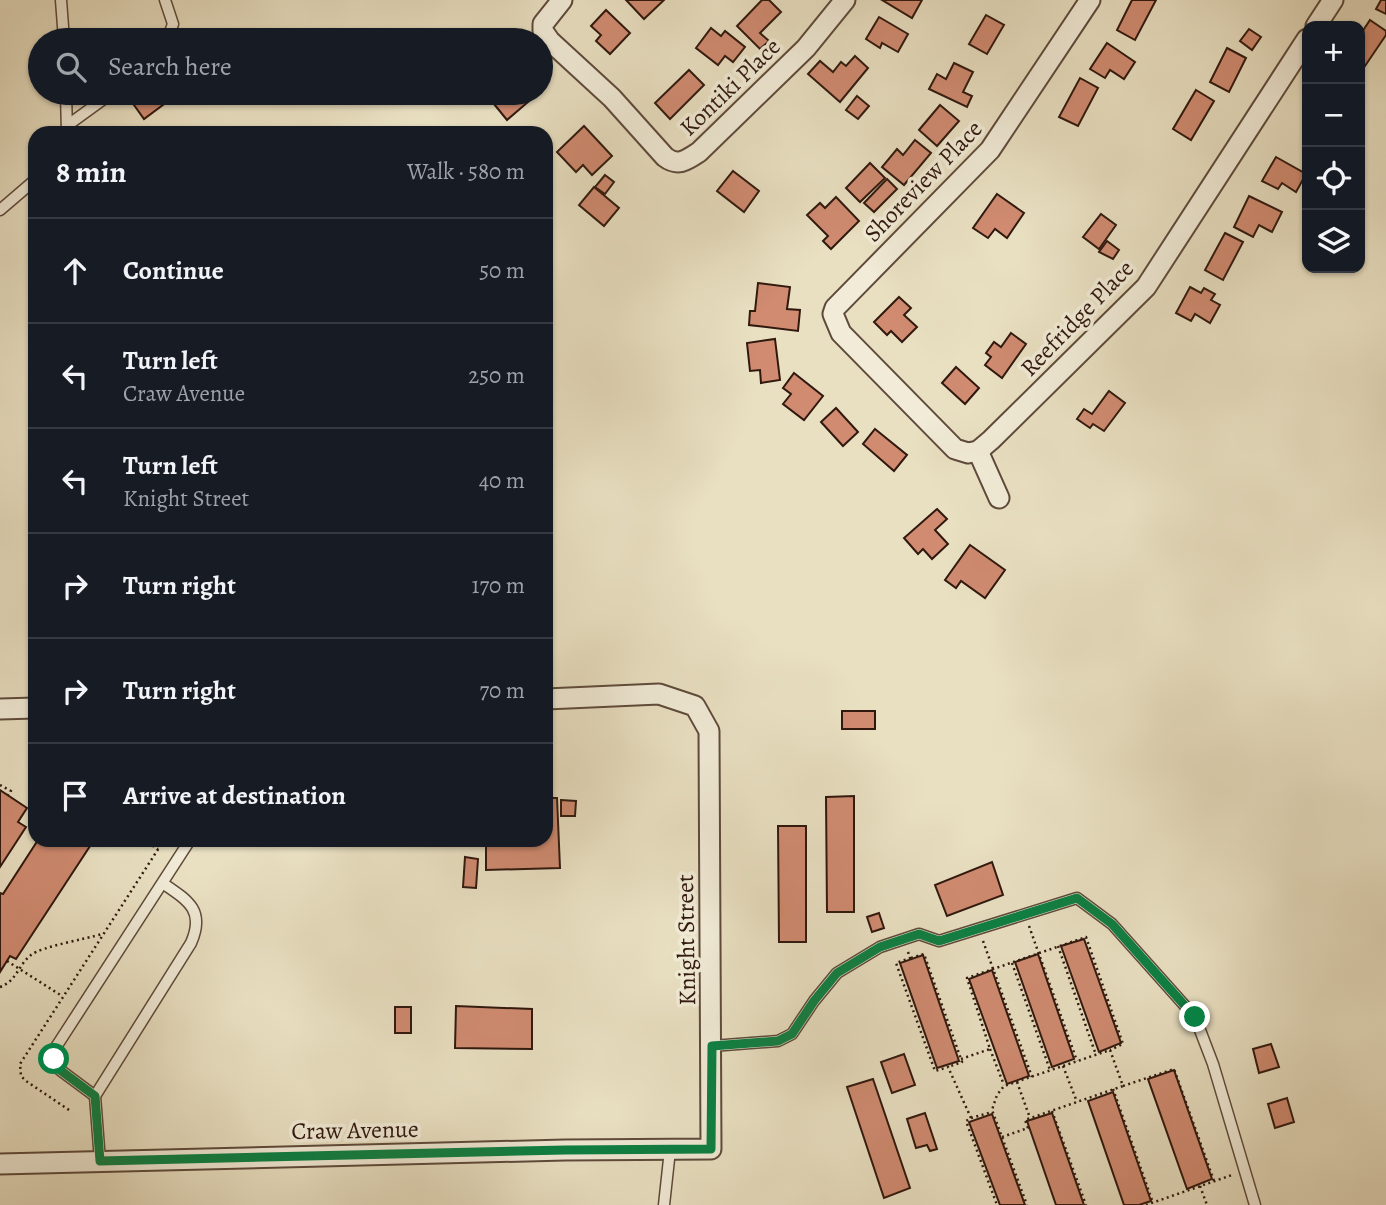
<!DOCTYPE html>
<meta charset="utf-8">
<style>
body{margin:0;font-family:Alegreya,serif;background:#20242c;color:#f1f3f6}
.controls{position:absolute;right:21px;top:21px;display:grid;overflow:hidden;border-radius:14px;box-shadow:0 2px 5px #0004}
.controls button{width:63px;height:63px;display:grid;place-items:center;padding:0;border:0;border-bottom:2px solid #363941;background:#171b24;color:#f1f3f6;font:35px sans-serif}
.stop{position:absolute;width:21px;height:21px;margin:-16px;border:5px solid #0b8043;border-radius:50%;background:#fff}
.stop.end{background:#0b8043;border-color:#fff;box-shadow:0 2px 7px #0008}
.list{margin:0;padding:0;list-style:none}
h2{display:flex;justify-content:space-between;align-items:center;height:91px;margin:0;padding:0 28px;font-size:30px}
h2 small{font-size:23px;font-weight:400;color:#9ea1a6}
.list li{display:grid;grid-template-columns:46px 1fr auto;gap:21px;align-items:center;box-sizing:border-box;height:105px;padding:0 28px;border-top:2px solid #363941}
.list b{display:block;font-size:26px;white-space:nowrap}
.list p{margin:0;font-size:23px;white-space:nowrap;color:#9ea1a6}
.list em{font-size:23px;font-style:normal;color:#9ea1a6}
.icon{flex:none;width:38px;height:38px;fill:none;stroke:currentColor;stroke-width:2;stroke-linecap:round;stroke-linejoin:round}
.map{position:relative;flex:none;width:1386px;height:1205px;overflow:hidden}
.search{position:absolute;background:#171b24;box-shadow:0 2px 5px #0004;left:28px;top:28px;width:525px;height:77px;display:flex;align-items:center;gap:18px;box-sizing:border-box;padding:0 24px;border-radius:38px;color:#9ea1a6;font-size:26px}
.panel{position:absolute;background:#171b24;box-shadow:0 2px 5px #0004;left:28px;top:126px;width:525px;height:721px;border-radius:21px}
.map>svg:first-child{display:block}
.building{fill:#d08b71;stroke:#30180e;stroke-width:2}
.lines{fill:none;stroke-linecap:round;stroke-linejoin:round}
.service-casing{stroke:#5e4a3b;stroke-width:13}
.minor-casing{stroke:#5e4a3b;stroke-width:23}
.path{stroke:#30180e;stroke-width:2.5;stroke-dasharray:2 3.5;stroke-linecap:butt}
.service{stroke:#f1ebd7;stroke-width:10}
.minor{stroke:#f1ebd7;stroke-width:19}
.route{stroke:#0b8043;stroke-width:9}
.labels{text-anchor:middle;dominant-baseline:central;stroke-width:7;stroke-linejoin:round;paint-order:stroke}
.street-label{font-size:24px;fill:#30180e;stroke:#f1ebd7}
</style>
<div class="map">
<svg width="1386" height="1205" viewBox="0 0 1386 1205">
<rect width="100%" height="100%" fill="#e9e0c2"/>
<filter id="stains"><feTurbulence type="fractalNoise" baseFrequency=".00286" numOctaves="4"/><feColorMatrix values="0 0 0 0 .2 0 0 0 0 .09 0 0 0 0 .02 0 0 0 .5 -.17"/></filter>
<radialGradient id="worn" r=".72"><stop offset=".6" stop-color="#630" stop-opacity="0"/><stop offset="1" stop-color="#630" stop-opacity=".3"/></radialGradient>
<!-- building -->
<g class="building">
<path d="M626,0h38l-20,19z"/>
<path d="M762,0h7l12,12 -21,21 9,8 -9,8 -23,-23z"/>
<path d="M882,0h40l-10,18z"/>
<path d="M1132,0h24l-21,40 -18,-10z"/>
<path d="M1381,0h5v14l-10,-5z"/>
<path d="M606,10l24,23 -20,21 -14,-13 5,-6 -10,-9z"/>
<path d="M986,15l18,10 -17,29 -18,-10z"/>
<path d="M879,17l29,17 -10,18 -16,-9 -2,5 -14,-9z"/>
<path d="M1370,20l16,11v4l-21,31 -5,-3v-28z"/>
<path d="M711,28l10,8 4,-5 20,16 -12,15 -8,-6 -7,9 -22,-17z"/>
<path d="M1249,29l12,8 -9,13 -12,-9z"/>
<path d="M1107,43l28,19 -11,17 -14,-9 -5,8 -15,-9z"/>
<path d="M1227,48l19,10 -17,34 -19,-10z"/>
<path d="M855,56l13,12 -28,34 -32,-28 12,-13 13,11 8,-10 5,4z"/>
<path d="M954,63l19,9 -10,20 9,4 -5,11 -38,-18 8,-15 9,5z"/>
<path d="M689,70l15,15 -34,34 -15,-16z"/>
<path d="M1080,78l18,10 -20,38 -19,-9z"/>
<path d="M1196,90l18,11 -23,39 -18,-11z"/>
<path d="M151,93h28l-35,26 -10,-14z"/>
<path d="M485,93h35l8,9 -21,18z"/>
<path d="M857,96l12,10 -11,13 -12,-9z"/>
<path d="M940,105l19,16 -22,25 -18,-16z"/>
<path d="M584,126l28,30 -20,19 -9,-10 -7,7 -19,-20z"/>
<path d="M915,140l16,13 -27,32 -22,-18 15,-18 6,6z"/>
<path d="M1276,157l30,17 -10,18 -14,-9 -4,6 -16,-8z"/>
<path d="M870,163l15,15 -25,24 -14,-14z"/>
<path d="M733,171l26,20 -15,21 -27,-21z"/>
<path d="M605,175l9,7 -9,12 -10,-7z"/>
<path d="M887,179l10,10 -23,23 -10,-9z"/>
<path d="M594,187l25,21 -15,18 -25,-21z"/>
<path d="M997,194l27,19 -17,25 -12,-9 -7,9 -15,-10z"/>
<path d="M1249,196l33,16 -10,20 -13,-7 -6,12 -19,-10z"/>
<path d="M836,197l23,24 -28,28 -8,-8 5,-5 -21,-21 13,-12 5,5z"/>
<path d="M1101,214l15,11 -17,24 -16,-12z"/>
<path d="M1225,233l18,9 -20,38 -18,-10z"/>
<path d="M1107,241l12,9 -6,9 -14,-7z"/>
<path d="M758,283l32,4 -3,22 13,1 -2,21 -49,-6 1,-14h5z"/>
<path d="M1190,287l11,6 3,-5 11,6 -4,6 9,5 -10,18 -15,-9 -4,7 -15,-8z"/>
<path d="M899,297l12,11 -7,7 13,12 -15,15 -11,-11 -4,4 -13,-13z"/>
<path d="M1011,333l15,11 -24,34 -17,-13 6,-8 -5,-4 8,-11 7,5z"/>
<path d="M775,339l5,41 -19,3 -1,-13 -10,1 -3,-28z"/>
<path d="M956,367l23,21 -14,16 -23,-21z"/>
<path d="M794,373l29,23 -19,24 -21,-16 8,-10 -8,-6z"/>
<path d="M1109,391l16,12 -21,28 -11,-7 -3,4 -13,-9 7,-10 8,5z"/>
<path d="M836,408l22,24 -15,14 -22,-24z"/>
<path d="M875,429l32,26 -13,16 -31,-27z"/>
<path d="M937,509l10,10 -12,11 13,14 -16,15 -9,-10 -5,5 -14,-16z"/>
<path d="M970,545l35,25 -20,28 -24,-17 -5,7 -11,-8z"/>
<rect x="842" y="711" width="33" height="18"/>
<path d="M0,790l27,18 -9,14 8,5 -26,40z"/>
<path d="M854,796v116h-27l-1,-115z"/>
<path d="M546,798h11l3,70 -74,2v-30h60z"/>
<path d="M561,800l15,1 -1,15h-14z"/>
<path d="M778,826h28v116h-27z"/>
<path d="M38,840h56l-78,119 -6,-3 -10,16v-79l3,1z"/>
<path d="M256,840h63v4l-63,1z"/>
<path d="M465,857l13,2 -2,29 -13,-1z"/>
<path d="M992,862l11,33 -56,21 -12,-31z"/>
<path d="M879,913l5,15 -12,4 -5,-15z"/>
<path d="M1084,939l37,104 -22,9 -38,-106z"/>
<path d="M1038,954l36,105 -22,8 -37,-105z"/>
<path d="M923,955l36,106 -22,7 -37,-105z"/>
<path d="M992,970l37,106 -22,8 -38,-105z"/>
<path d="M456,1006l76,3v40l-77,-1z"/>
<rect x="395" y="1007" width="16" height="26"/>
<path d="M1271,1044l8,23 -20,6 -6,-24z"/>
<path d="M904,1054l11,31 -23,8 -11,-31z"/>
<path d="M1174,1070l38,109 -25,10 -39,-110z"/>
<path d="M873,1079l37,109 -26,10 -37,-111z"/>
<path d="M1113,1092l38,109 -12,4h-15l-36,-104z"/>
<path d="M1287,1098l7,24 -19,6 -7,-24z"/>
<path d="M925,1113l12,36 -7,2 -3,-6 -11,3 -9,-29z"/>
<path d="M1052,1113l32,92h-28l-29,-84z"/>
<path d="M992,1114l33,91h-25l-31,-83z"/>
</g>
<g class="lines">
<defs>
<g id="service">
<path d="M61,0l3,40"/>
<path d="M165,0l8,24 -6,16"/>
<path d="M66,93l1,40"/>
<path d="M68,125l44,-32"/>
<path d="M0,210l35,-30"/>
<path d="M712,1046l66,-5 14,-7 22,-33 23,-28 43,-26 39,-13 20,7 138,-43 35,26 83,93 18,47 42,141"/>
<path d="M95,1096l-35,-26 -6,-11 2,-12 134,-207"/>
<path d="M100,1161l-5,-65 96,-153c14,-32 -2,-42 -27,-59"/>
<path d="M664,1205l6,-55"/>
</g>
<g id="minor">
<path d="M562,0l-19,24v7l7,10 62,57 53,59c13,10 22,3 34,-5l107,-104 39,-48"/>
<path d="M1090,0l-100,150 -155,158 -2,6 8,19 114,116 13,4 10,-2 13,-11 155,-153 161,-248"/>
<path d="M1316,26l17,-26"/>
<path d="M978,451l21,47"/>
<path d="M0,709l35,-1"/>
<path d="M0,1164l565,-14 146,-1 -2,-418 -14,-25 -36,-12 -113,5"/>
</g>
</defs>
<!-- service casing -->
<use href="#service" class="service-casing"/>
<!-- minor casing -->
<use href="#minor" class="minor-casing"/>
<!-- path -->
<g class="path">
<path d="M0,785l11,6 -3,4"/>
<path d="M143,840l15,9"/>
<path d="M1029,926l48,135"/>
<path d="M983,941l49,136"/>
<path d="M1058,946l38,109"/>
<path d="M908,952l2,6 -14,5 39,108 13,-4 23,51 -5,3 31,84"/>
<path d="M911,958l13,-4 38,108 -14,5"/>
<path d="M7,961l55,35"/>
<path d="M1012,963l38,107"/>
<path d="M0,987c17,-6 18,-22 31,-32 12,-9 55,-16 71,-21"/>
<path d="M990,1049l14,36"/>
<path d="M961,1059l29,-10 -23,-71 119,-41 37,107 -13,6"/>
<path d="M1063,1066l14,36"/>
<path d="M1017,1082l13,36"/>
<path d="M1123,1086l51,-17 40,112"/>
<path d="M1113,1089l40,114"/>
<path d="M69,1110l-43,-29 -5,-5 -1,-12 144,-224"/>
<path d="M1052,1111l34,94"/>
<path d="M971,1118l21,-6"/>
<path d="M1002,1137l26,-9 -3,-8 98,-34 -13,-36 -106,36 -7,9 -5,15 35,95"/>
<path d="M1200,1186l7,19"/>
<path d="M1146,1205l86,-30"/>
</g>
<!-- service -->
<use href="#service" class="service"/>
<!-- minor -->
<use href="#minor" class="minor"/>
</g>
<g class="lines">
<!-- route -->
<path class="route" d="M54,1059l6,11 35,26 5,65 465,-11 146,-1 1,-103 66,-5 14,-7 22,-33 23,-28 43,-26 39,-13 20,7 138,-43 35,26 83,93"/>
</g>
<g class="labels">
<!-- street labels -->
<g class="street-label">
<text transform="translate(730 87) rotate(-44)">Kontiki Place</text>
<text transform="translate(923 181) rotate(-46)">Shoreview Place</text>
<text transform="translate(1077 318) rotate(-46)">Reefridge Place</text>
<text transform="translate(686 940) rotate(-91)">Knight Street</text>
<text transform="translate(355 1130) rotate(-1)">Craw Avenue</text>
</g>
</g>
<rect width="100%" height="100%" filter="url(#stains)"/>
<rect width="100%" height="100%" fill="url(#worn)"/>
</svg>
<div class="controls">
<button>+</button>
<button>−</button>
<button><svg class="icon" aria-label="locate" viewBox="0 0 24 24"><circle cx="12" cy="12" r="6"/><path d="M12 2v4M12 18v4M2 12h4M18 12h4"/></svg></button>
<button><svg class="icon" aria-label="layers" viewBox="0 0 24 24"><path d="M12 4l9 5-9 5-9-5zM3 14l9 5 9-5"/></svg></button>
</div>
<div class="stop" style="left:54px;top:1059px"></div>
<div class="stop end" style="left:1195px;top:1017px"></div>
<div class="search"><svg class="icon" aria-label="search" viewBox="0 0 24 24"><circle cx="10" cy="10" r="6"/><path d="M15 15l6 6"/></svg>Search here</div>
<section class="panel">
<h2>8 min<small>Walk · 580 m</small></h2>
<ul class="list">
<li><svg class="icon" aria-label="ahead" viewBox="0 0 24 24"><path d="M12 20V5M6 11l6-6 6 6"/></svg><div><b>Continue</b></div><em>50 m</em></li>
<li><svg class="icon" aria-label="left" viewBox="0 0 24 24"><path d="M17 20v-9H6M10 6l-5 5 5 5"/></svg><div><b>Turn left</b><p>Craw Avenue</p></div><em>250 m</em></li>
<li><svg class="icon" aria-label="left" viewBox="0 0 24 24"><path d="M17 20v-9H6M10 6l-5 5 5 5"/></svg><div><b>Turn left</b><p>Knight Street</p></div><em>40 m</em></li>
<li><svg class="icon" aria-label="right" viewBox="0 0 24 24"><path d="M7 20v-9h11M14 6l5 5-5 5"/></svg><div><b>Turn right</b></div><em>170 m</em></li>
<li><svg class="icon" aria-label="right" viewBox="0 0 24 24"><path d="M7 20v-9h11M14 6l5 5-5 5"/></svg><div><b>Turn right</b></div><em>70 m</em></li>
<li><svg class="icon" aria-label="arrive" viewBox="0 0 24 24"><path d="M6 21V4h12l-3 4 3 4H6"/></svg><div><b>Arrive at destination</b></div></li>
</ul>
</section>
</div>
